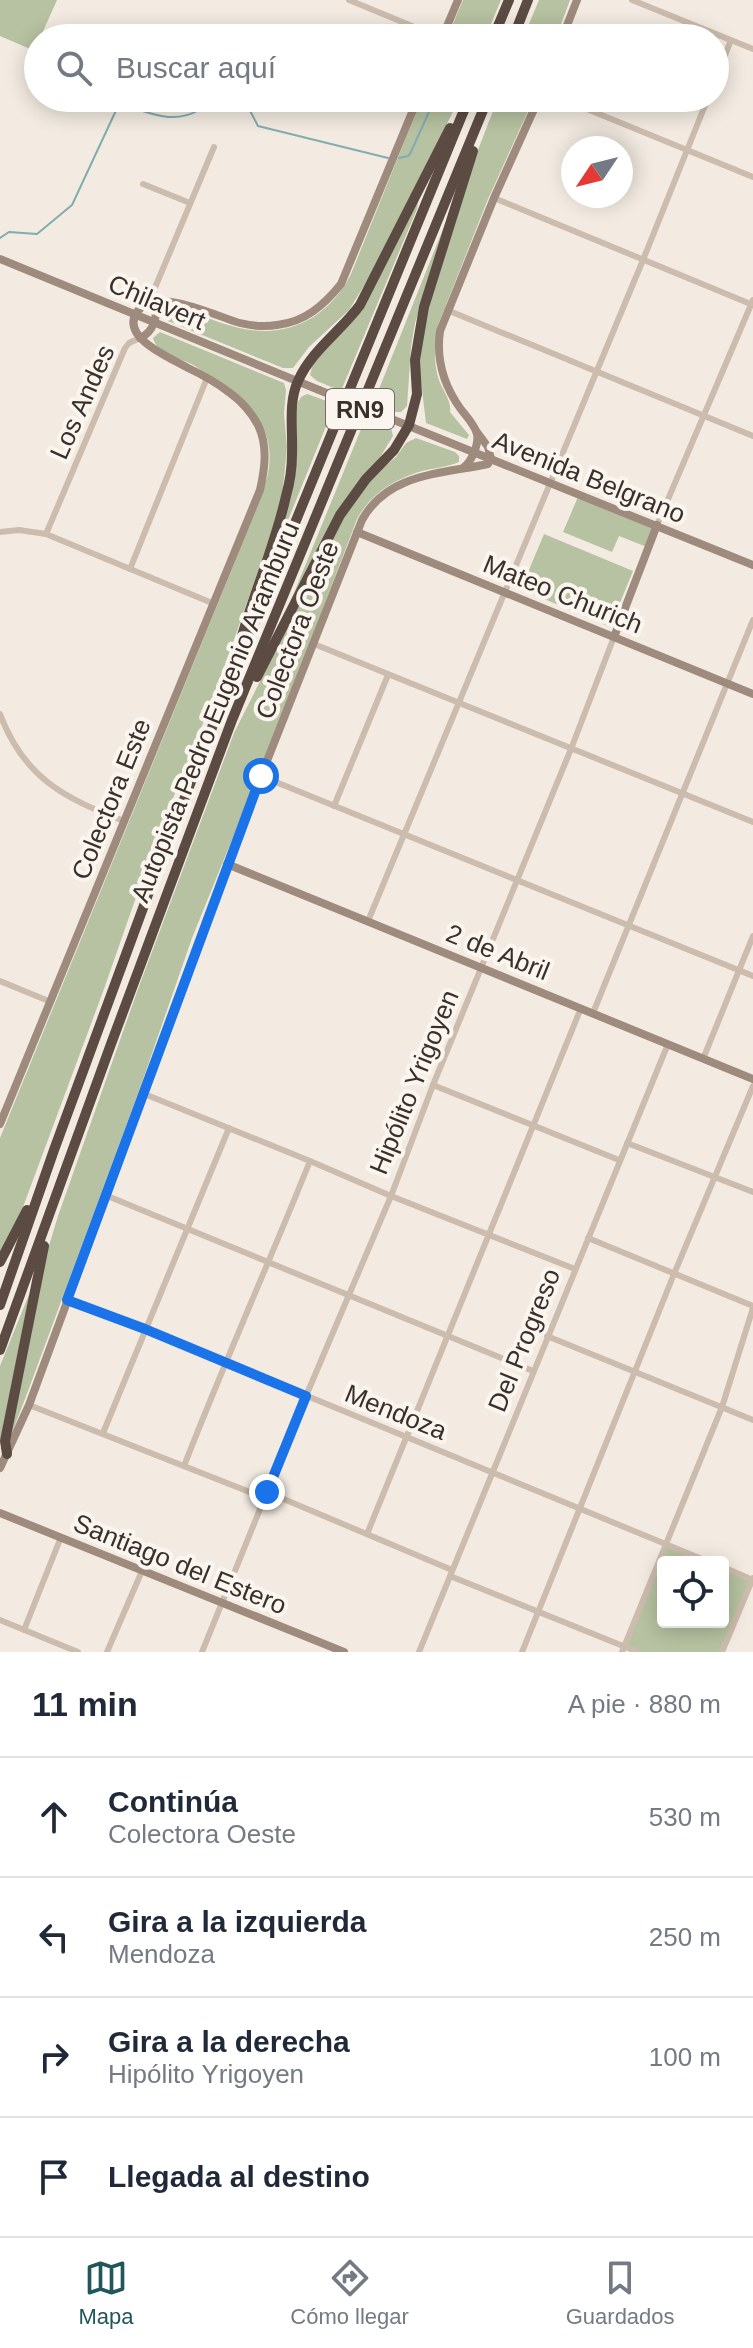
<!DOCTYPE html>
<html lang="es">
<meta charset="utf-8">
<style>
body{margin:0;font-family:Helvetica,sans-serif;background:#f6f6f7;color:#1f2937}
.controls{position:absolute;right:24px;bottom:24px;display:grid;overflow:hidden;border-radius:8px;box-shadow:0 4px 20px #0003}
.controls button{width:72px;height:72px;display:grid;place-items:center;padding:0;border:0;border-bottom:2px solid #e0e1e3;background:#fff;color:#1f2937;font:40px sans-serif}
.compass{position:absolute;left:561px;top:136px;width:72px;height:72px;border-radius:50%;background:#fff;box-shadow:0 4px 20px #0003;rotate:235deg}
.stop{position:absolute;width:24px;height:24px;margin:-18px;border:6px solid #1a73e8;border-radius:50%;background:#fff}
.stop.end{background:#1a73e8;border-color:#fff;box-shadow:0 2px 8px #0008}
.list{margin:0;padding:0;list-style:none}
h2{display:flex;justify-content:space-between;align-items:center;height:104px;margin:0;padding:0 32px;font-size:34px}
h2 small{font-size:26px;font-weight:400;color:#747a83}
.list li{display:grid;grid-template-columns:52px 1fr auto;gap:24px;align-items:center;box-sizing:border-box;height:120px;padding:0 32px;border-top:2px solid #e0e1e3}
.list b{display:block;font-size:30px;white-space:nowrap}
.list p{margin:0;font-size:26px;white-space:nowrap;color:#747a83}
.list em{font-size:26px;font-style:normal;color:#747a83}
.icon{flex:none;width:44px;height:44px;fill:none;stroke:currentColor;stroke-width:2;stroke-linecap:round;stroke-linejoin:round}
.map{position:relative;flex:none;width:753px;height:1652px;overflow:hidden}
.search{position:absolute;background:#fff;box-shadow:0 4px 20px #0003;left:24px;right:24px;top:24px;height:88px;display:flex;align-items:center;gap:20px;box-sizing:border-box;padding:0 28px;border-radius:44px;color:#747a83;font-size:30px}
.sheet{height:584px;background:#fff}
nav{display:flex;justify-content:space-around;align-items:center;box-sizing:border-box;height:112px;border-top:2px solid #e0e1e3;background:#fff;font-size:22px;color:#747a83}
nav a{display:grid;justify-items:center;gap:4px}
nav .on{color:#21565b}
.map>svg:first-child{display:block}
.green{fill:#b6c2a1}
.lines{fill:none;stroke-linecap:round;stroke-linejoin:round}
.stream{stroke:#80adb0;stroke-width:2}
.street{stroke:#ccbcad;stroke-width:6}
.secondary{stroke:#9f8b7e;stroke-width:8}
.highway{stroke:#5b4b43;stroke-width:10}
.secondary-bridge{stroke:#9f8b7e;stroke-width:8}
.route{stroke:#1a73e8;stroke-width:10}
.labels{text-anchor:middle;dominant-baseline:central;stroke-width:8;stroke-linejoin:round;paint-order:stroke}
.shield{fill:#faf5ee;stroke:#746b66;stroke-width:2}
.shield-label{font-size:24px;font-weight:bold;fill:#3a302b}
.street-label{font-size:26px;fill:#3a302b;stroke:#faf5ee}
</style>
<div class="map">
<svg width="753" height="1652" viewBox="0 0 753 1652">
<rect width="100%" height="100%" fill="#f3ebe1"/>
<!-- green -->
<g class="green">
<path d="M0,0h57l-17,38h-2l-3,13 -35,-15z"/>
<path d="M463,0h38l-16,38h-38z"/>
<path d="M539,0h31l-14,38h-33z"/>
<path d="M422,98h38l-93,183 -18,29 -40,37 -16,21h-10l-115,-47 -2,-10 7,-4c20,4 39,14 59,19 51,15 95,-5 119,-52z"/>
<path d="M498,98h36l-46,101 -50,126c-3,18 -5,34 0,52 3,12 14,23 12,35l19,23 -2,4 -41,-16 -8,-67 4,-33 49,-155z"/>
<path d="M419,196l-2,13 -76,182 -24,-10 -7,-6 3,-12 35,-38z"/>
<path d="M449,214l-34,109 -4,24 -4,59 -6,6h-9l-19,-8z"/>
<path d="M160,332l124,51 2,7 -2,24 3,33 -2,21 -3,28 -11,37 -42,121 -38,101 -33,79 -54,155 -81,218 -23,48v-117l234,-574 33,-86c4,-17 4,-34 -4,-50 -7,-15 -54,-54 -70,-63 -14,-8 -35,-9 -40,-27z"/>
<path d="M307,394l28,10 -68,168 11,-38 20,-132 3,-5z"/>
<path d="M366,417l25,11 2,8 -106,174z"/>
<path d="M416,438l39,14 4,4v6c-11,5 -25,6 -37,9 -27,8 -51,22 -65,48l-75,197 -90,222 -52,150 -112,303 -15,39 -4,4 33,-165 16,-53 80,-227 96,-256 115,-228 30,-34 17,-14 10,-14z"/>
<path d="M578,497l77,31 -8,19 -28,-11 -7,16 -49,-20z"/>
<path d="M544,534l89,37 -23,56 -89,-38z"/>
<path d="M30,1292l-30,150v-76z"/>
<path d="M667,1545l42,17h-46v60h60v-55l29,12 -30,73h-84l-14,-5z"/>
</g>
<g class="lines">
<!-- stream -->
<g class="stream">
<path d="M229,98l18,7 11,21 130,32"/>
<path d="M500,104l33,2"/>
<path d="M539,106h9l11,-4 13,5"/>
<path d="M399,158l9,-2 2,-2 23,-51 18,1"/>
<path d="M0,238l9,-6 28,2 35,-29 47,-101c29,7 52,22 80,6 6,-3 10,-8 15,-12"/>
</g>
<!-- street -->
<g class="street">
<path d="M349,0l92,38"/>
<path d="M632,0l121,49"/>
<path d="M715,81l16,-41"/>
<path d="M560,98l193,79"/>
<path d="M143,184l47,19"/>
<path d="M494,198l259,107"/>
<path d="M155,302l-1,-12 60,-143"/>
<path d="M447,310l306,126"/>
<path d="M657,525l96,-225"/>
<path d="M0,532l19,-2 27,4 166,69"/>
<path d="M46,534l79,-186 4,-5 11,-5"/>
<path d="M130,569l77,-191"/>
<path d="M314,644l439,178"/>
<path d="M0,714c24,64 64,84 124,107"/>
<path d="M261,776l492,200"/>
<path d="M334,806l54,-131"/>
<path d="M368,921l275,-661 65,-162"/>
<path d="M0,981l51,21"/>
<path d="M593,1013l160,-393"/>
<path d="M703,1059l50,-123"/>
<path d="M433,1085l186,75"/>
<path d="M142,1093l168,68 81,35 184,73"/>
<path d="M627,1143l126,49"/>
<path d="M105,1195l428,176"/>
<path d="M588,1238l165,68"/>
<path d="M67,1300l78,29 564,233"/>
<path d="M547,1336l206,84"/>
<path d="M29,1405l236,93"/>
<path d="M103,1433l126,-305"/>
<path d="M184,1466c40,-103 85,-203 126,-305"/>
<path d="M267,1492l185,78"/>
<path d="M367,1534l214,-526"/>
<path d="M723,1567l30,13"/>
<path d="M450,1576l188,76"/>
<path d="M0,1620l78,32"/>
<path d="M24,1630l37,-93"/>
<path d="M107,1652l35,-81"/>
<path d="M202,1652l104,-256 85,-200 42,-111 138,-336 43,-112"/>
<path d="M419,1652l249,-608"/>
<path d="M522,1652l152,-378 79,-188"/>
<path d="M622,1652l100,-245 31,-99"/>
<path d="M722,1652l31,-74"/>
</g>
<!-- secondary -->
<g class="secondary">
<path d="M442,38l16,-38"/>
<path d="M562,38l15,-38"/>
<path d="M0,259l319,131"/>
<path d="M140,338c14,-6 18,-22 15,-36"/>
<path d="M389,418l364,147"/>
<path d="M477,432l11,15 3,12"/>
<path d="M464,467c8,-6 15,-23 13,-33 -2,-9 -12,-19 -17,-26 -17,-24 -24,-49 -20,-77l54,-133 45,-100"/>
<path d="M357,532l396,162"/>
<path d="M614,637l43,-112"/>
<path d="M227,864l526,215"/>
<path d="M0,1124l260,-634c5,-22 8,-44 -2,-65 -7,-13 -17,-24 -28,-32 -13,-10 -27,-18 -42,-25 -15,-9 -69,-30 -51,-56 19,-27 80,5 103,11 12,3 25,4 37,2 28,-3 47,-20 64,-41l77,-186"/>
<path d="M0,1468l29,-63 232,-629 101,-256c26,-47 79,-46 126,-56l3,-5"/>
<path d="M0,1513l344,139"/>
</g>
<!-- highway -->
<g class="highway">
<path d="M493,38l16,-38"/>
<path d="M513,38l15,-38"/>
<path d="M240,643c13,-49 35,-97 46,-147 4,-14 6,-28 6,-42 1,-25 -4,-51 6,-73 13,-30 43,-50 62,-76l90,-177"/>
<path d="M257,677l83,-162 26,-36 28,-29 15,-25 8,-31 -2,-34 9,-53 49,-156"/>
<path d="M0,1262l27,-52"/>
<path d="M0,1305l54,-155 110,-299 63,-162 242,-591"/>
<path d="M0,1350l111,-306 121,-324 256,-622"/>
<path d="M7,1454l-2,-13 39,-195"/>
</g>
<!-- secondary-bridge -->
<path class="secondary-bridge" d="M319,390l70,28"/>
</g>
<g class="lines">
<!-- route -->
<path class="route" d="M261,776l-194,524 78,29 161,67 -39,96"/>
</g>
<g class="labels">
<!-- shield labels -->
<rect class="shield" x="326" y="389" width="68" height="40" rx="6"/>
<g class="shield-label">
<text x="360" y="409">RN9</text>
</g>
<!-- street labels -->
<g class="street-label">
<text transform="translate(157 302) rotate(23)">Chilavert</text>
<text transform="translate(82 402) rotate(-66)">Los Andes</text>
<text transform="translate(589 477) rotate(22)">Avenida Belgrano</text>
<text transform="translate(563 594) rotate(22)">Mateo Churich</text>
<text transform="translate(297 630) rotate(-69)">Colectora Oeste</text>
<text transform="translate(215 712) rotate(-68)">Autopista Pedro Eugenio Aramburu</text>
<text transform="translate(111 799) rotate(-68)">Colectora Este</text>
<text transform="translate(498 952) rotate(22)">2 de Abril</text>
<text transform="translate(414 1082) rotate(-68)">Hipólito Yrigoyen</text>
<text transform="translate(524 1340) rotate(-68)">Del Progreso</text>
<text transform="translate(396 1412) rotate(22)">Mendoza</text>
<text transform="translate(180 1564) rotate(22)">Santiago del Estero</text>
</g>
</g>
</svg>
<div class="controls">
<button><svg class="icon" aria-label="locate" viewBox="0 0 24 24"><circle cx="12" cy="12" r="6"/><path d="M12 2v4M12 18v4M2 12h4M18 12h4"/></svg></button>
</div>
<svg class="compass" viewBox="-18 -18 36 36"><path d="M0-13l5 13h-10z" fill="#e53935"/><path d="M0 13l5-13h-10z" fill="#747a83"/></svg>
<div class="stop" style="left:261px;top:776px"></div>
<div class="stop end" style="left:267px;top:1492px"></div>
<div class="search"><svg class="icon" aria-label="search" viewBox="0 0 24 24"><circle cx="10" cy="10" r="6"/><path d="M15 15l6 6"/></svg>Buscar aquí</div>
</div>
<section class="sheet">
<h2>11 min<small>A pie · 880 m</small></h2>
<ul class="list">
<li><svg class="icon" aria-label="ahead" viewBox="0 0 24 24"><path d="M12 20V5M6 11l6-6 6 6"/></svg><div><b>Continúa</b><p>Colectora Oeste</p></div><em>530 m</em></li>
<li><svg class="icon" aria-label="left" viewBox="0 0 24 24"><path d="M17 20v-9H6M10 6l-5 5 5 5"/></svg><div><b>Gira a la izquierda</b><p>Mendoza</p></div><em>250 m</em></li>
<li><svg class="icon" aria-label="right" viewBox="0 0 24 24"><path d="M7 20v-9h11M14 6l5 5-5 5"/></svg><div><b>Gira a la derecha</b><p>Hipólito Yrigoyen</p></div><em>100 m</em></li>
<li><svg class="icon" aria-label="arrive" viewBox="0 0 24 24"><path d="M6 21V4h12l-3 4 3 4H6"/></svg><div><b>Llegada al destino</b></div></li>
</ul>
</section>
<nav>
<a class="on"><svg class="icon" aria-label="map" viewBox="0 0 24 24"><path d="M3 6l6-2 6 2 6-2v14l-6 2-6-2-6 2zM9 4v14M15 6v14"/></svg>Mapa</a>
<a><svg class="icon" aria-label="directions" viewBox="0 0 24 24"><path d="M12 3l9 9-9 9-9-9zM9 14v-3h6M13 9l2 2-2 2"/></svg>Cómo llegar</a>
<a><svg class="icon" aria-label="saved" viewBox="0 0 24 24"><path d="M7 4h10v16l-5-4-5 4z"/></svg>Guardados</a>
</nav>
